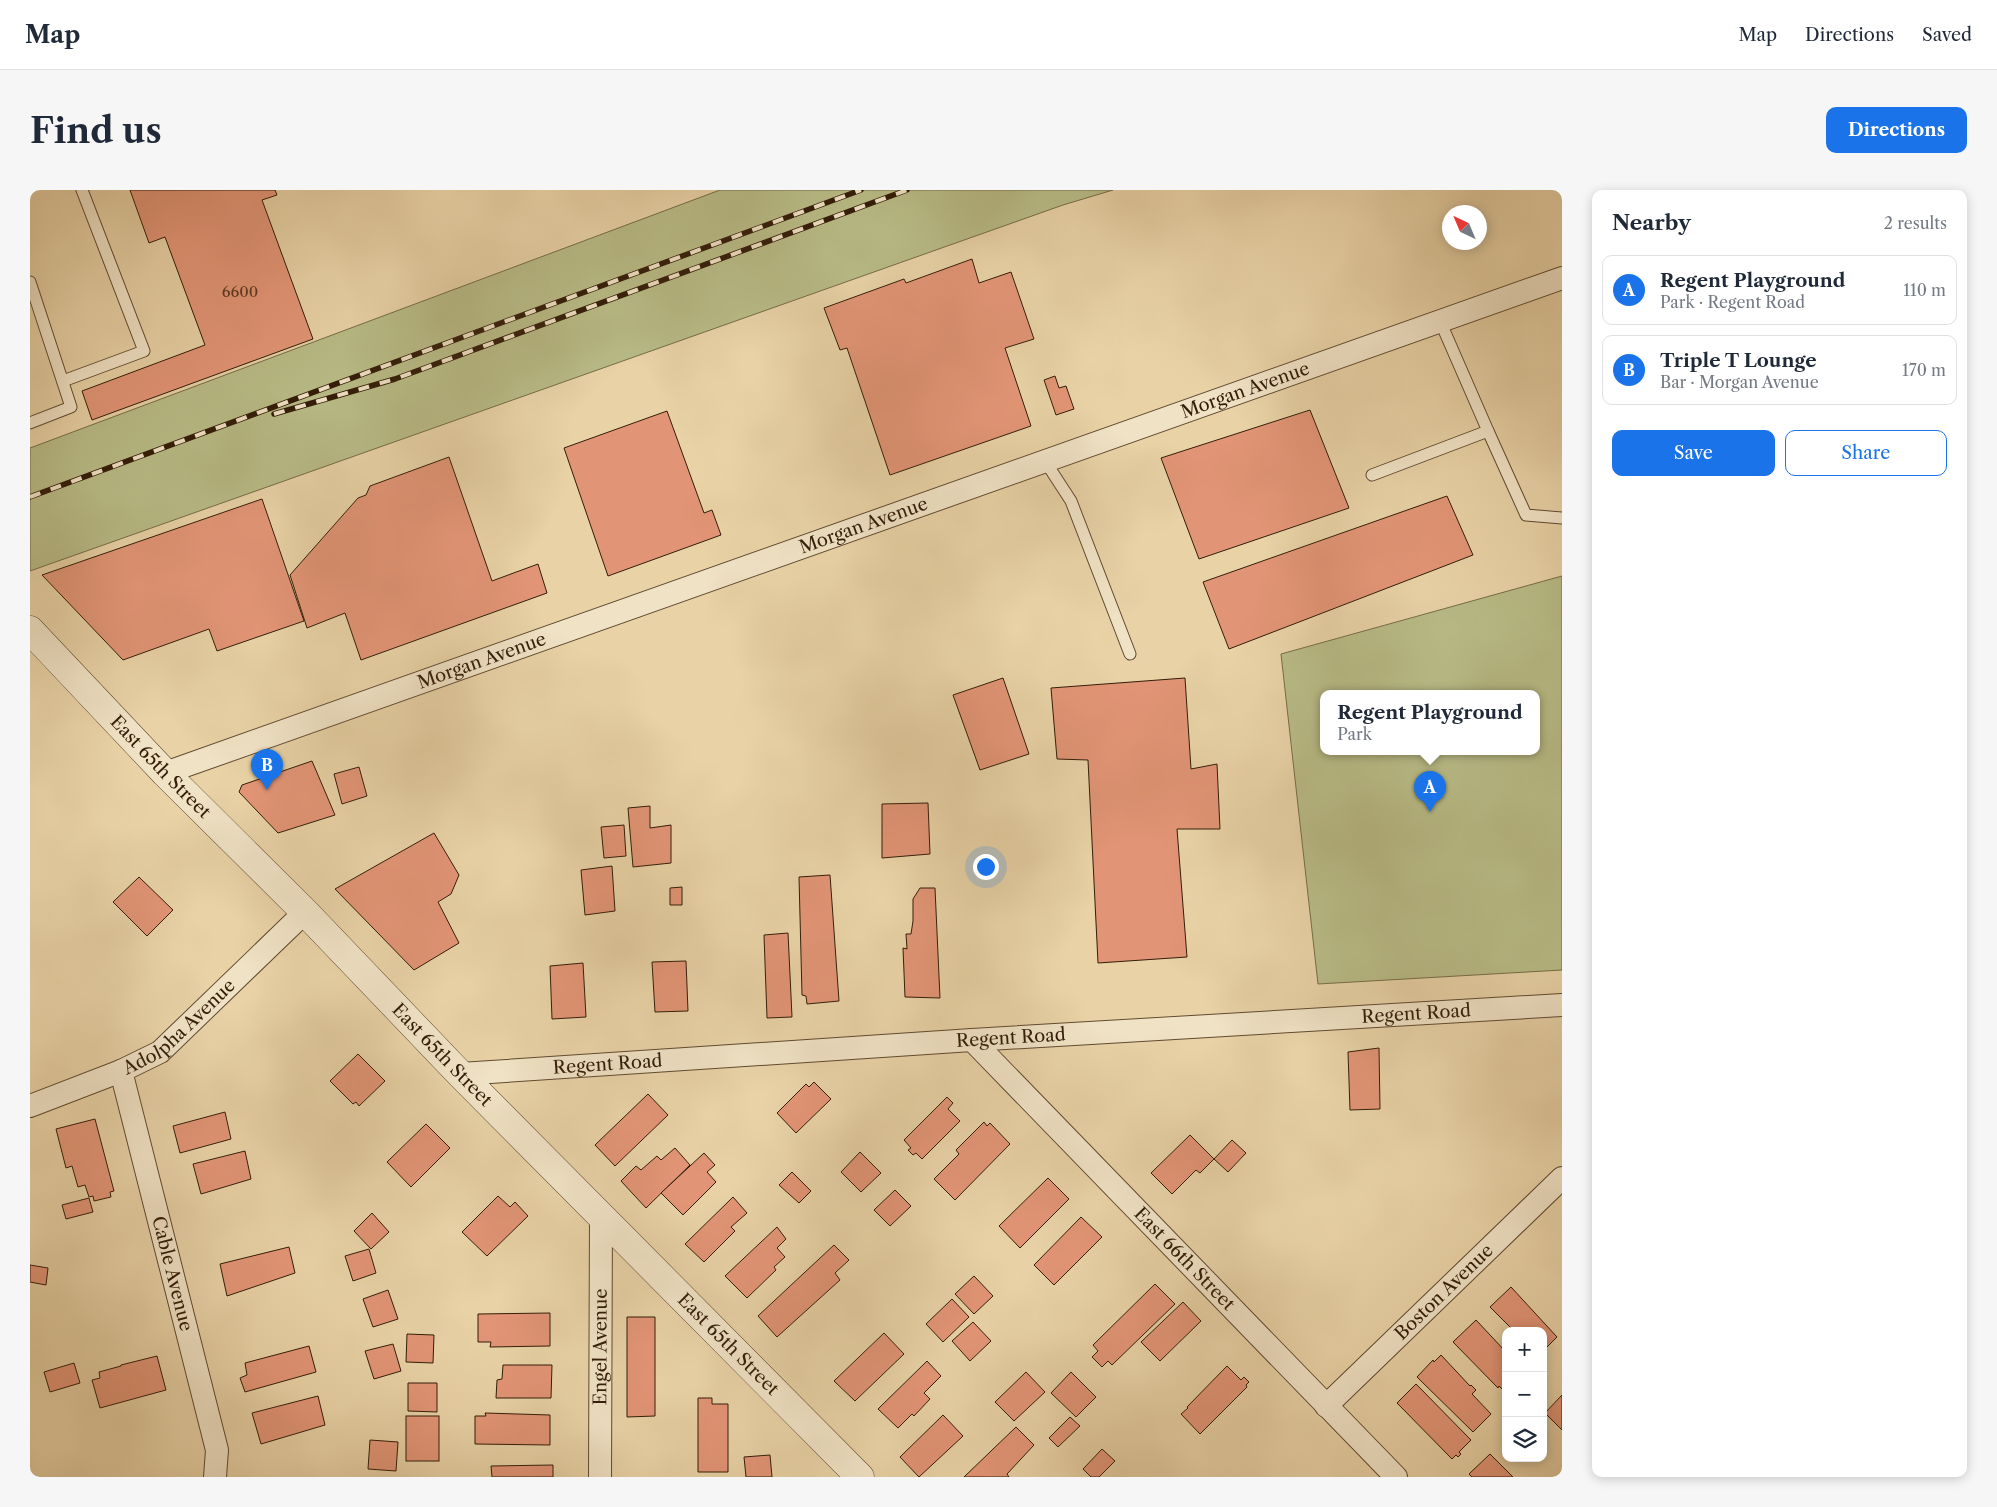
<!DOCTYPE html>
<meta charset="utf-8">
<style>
body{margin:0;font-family:"Libre Caslon Text",serif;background:#f6f6f7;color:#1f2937}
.controls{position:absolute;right:15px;bottom:15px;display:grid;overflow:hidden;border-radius:10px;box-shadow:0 2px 12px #0003}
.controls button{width:45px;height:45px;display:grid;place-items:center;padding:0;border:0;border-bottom:1px solid #e0e1e3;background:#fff;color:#1f2937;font:25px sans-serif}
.compass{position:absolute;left:1412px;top:15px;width:45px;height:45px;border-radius:50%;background:#fff;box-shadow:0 2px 12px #0003;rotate:316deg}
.you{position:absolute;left:955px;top:676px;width:18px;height:18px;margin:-12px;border:4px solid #fff;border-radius:50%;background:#1a73e8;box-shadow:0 0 0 8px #1a73e833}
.badge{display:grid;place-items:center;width:32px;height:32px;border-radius:50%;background:#1a73e8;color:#fff;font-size:16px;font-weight:700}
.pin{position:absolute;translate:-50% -41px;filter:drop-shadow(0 1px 2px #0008)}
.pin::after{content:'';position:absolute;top:26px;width:18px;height:15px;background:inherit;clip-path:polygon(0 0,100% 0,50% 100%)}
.popup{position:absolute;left:1290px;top:500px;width:220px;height:65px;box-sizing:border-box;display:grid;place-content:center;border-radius:10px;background:#fff;filter:drop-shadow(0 1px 4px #0005);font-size:16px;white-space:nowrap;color:#747a83}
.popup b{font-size:19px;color:#1f2937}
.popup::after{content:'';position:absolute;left:50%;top:100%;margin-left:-10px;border:10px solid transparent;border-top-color:#fff}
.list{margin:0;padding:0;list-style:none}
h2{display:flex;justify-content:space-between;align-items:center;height:65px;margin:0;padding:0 20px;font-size:21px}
h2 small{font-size:16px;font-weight:400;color:#747a83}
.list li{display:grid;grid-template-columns:32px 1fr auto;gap:15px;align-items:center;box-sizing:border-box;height:70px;margin:0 10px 10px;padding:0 10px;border:1px solid #e0e1e3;border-radius:10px}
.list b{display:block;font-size:19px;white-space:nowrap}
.list p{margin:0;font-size:16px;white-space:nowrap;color:#747a83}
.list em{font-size:16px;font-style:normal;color:#747a83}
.actions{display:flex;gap:10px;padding:15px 20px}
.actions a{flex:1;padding:11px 0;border:1px solid #1a73e8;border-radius:10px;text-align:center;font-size:18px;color:#1a73e8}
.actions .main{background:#1a73e8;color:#fff}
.icon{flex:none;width:28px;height:28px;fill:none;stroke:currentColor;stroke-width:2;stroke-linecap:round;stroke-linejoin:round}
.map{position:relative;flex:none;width:1532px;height:1287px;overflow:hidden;border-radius:10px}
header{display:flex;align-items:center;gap:30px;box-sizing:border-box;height:70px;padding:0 25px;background:#fff;border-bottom:1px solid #e0e1e3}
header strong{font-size:24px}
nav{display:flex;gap:28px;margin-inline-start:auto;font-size:18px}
.intro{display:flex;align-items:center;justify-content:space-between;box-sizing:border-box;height:120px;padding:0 30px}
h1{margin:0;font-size:35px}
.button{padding:12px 22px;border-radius:10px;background:#1a73e8;color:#fff;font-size:18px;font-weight:700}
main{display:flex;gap:30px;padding:0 30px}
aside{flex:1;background:#fff;border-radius:10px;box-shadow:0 2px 12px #0003}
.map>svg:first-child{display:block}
.green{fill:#b8bb86;stroke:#766c47;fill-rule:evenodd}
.building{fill:#e29576;stroke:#331d08}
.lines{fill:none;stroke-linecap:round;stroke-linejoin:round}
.service-casing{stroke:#604a30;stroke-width:13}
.minor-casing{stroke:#604a30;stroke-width:24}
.tertiary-casing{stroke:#604a30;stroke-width:29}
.service{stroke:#f0e2c5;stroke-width:11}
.minor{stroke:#f0e2c5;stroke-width:22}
.tertiary{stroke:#f0e2c5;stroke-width:28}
.rail-casing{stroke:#331d08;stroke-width:5.5}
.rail{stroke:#f0e2c5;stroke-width:4;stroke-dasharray:11;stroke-linecap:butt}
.labels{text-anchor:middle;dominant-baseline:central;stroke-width:4;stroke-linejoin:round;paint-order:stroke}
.number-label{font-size:15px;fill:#5f3b24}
.street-label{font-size:18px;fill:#331d08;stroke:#f0e2c5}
</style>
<header>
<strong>Map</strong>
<nav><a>Map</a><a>Directions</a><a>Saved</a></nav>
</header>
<div class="intro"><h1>Find us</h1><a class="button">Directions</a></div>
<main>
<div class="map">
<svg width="1532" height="1287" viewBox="0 0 1532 1287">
<rect width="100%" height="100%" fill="#e8d2a6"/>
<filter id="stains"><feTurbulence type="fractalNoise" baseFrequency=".004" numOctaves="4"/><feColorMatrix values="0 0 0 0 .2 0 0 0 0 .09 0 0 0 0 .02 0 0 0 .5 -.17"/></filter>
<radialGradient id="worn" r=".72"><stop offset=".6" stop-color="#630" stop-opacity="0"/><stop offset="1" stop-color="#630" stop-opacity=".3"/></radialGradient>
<!-- green -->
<g class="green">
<path d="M690,0h393l-50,15 -1033,366v-123z"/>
<path d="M1532,386v394l-244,14 -37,-330zM1294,503h212v58h-212z"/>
</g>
<!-- building -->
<g class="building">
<path d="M100,0h145l2,5 -15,5 51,139 -221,81 -10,-29 123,-46 -40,-108 -16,6z"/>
<path d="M942,69l7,24 32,-11 23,67 -29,9 26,78 -141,49 -43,-127 -7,2 -16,-42 80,-29 2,4z"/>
<path d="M1025,186l4,12 7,-2 8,23 -18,6 -12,-35z"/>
<path d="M1280,220l39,98 -150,51 -38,-101z"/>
<path d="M637,221l37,102 8,-3 9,25 -113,41 -44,-128z"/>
<path d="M419,267l43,124 46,-17 9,29 -186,67 -16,-47 -38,15 -17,-53 68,-77 8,-3 4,-9z"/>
<path d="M1417,306l26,59 -244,94 -26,-67z"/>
<path d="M232,309l42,122 -87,30 -8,-22 -86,31 -81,-85z"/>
<path d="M973,488l26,76 -49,16 -27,-75z"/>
<path d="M1155,488l6,91 26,-5 3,65h-43l10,128 -89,6 -10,-203 -31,-1 -6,-71z"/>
<path d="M282,571l23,54 -57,18 -39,-41 3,-7z"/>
<path d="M329,577l8,29 -25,8 -8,-30z"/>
<path d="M898,613l2,51 -48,4v-54z"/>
<path d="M620,616v22l21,-3v38l-38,4 -5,-59z"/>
<path d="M594,635l2,31 -22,2 -3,-31z"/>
<path d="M404,643l25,42 -8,19 -13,8 21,41 -45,27 -79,-81z"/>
<path d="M582,676l3,45 -30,4 -4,-45z"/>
<path d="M800,685l9,126 -32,3 -1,-8 -4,-1 -3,-118z"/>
<path d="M109,687l34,33 -26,26 -34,-34z"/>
<path d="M652,697v18h-12v-17z"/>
<path d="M890,698h15l5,110 -35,-1 -2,-49 4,1 -1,-15h5l2,-13v-22z"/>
<path d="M758,743l4,84 -25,1 -3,-83z"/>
<path d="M656,771l2,50 -33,1 -3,-50z"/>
<path d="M553,773l3,54 -34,2 -2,-53z"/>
<path d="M1349,858l1,61 -30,1 -2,-58z"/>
<path d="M328,864l27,27 -26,25 -3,-4 -3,2 -23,-23z"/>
<path d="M784,892l17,17 -35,34 -19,-20 29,-29 3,3z"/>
<path d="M618,904l20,21 -53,51 -20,-21z"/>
<path d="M917,907l6,6 -5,6 12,12 -38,38 -6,-6 -3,2 -5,-5 3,-2 -7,-8z"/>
<path d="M195,922l6,27 -51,14 -7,-27z"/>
<path d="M65,929l19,72 -4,1 1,5 -17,4 -1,-5 -4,1 -4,-12 -7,2 -6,-21 -6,2 -10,-39z"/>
<path d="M954,932l3,4 3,-3 20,21 -55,56 -21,-21 25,-25 -3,-4z"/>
<path d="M396,934l24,24 -39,39 -24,-25z"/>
<path d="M1160,945l24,24 -14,14 -4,-3 -24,24 -21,-21z"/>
<path d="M1202,950l14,13 -18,19 -14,-13z"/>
<path d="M645,958l15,17 -44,43 -25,-27 15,-15 5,4 16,-14 4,4z"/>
<path d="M215,961l6,28 -50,15 -8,-30z"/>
<path d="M830,962l21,21 -20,19 -20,-20z"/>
<path d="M674,963l11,12 -8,7 9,10 -33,33 -22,-22z"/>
<path d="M762,982l19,19 -12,12 -20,-18z"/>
<path d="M1018,988l21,21 -49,49 -21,-22z"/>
<path d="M865,1000l16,16 -21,20 -16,-16z"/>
<path d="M468,1006l12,11 5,-5 13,14 -41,40 -25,-24z"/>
<path d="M703,1007l14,16 -16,14 4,4 -31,31 -19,-18z"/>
<path d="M59,1008l4,14 -27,7 -4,-14z"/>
<path d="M342,1023l17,19 -18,17 -17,-18z"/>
<path d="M1051,1027l21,20 -48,48 -20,-20z"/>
<path d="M747,1037l9,12 -9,9 8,9 -11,10 2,3 -29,28 -22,-22z"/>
<path d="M804,1055l15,15 -14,13 5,7 -63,57 -19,-21z"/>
<path d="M259,1057l6,26 -68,23 -7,-32z"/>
<path d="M339,1059l7,24 -23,8 -8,-25z"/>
<path d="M0,1075l18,3 -2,17 -16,-3z"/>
<path d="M944,1086l19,20 -19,18 -19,-20z"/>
<path d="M1125,1094l20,20 -63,61 -4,-4 -6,6 -10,-10 6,-6 -5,-6z"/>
<path d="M1481,1097l46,50 -14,14v-20h-29l-24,-24z"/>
<path d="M358,1100l10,29 -25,8 -10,-28z"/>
<path d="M922,1109l17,18 -26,25 -17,-18z"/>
<path d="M1153,1112l18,19 -41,40 -19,-19z"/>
<path d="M520,1123v33l-60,1 1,-5h-13v-28z"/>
<path d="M597,1127h28v99l-28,1z"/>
<path d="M1446,1130l30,32v37l-2,2 -5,-5 -1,2 -45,-46z"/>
<path d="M943,1132l18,19 -21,20 -18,-20z"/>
<path d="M854,1143l20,21 -49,47 -21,-20z"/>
<path d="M377,1144l27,1 -1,28 -27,-1z"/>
<path d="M363,1154l8,27 -27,8 -9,-28z"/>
<path d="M279,1156l7,26 -71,20 -5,-14 7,-3 -2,-12z"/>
<path d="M1411,1165l29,31 1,-1 5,5 -4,4 19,20 -18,18 -56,-55 16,-17 1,2z"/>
<path d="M127,1166l9,34 -66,18 -8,-28 8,-2 -1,-6 22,-6v-1z"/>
<path d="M897,1171l14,15 -17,17 6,6 -16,17 -2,-2 -14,14 -20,-19z"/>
<path d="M44,1173l6,20 -30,9 -6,-20z"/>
<path d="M473,1175h49l-1,33h-55l1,-18 5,-1z"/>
<path d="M1197,1176l14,14 3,-3 5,5 -3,3 1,2 -47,47 -19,-20 7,-6 -1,-1z"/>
<path d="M996,1182l19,20 -31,29 -19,-19z"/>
<path d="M1041,1182l25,25 -20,20 -25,-24z"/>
<path d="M378,1193h29v29l-29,-1z"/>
<path d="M1386,1194l55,56 -12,12 2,2 -3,3 -2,-2 -4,4 -55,-56z"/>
<path d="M1532,1205v35l-17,-17z"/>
<path d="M288,1206l7,29 -64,19 -9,-31z"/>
<path d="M668,1208h14v6h16v68h-30z"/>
<path d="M455,1223l65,2v30l-75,-1v-28h11z"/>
<path d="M913,1225l20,21 -44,41 -19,-20z"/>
<rect x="376" y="1226" width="33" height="45"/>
<path d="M1040,1227l10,9 -22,21 -9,-9z"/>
<path d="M986,1237l18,18 -27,29 2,3h-45z"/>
<path d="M340,1250l28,2 -2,29 -28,-2z"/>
<path d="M1072,1259l13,12 -16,16h-8l-8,-8z"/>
<path d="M1460,1264l23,23h-41l-3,-3z"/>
<path d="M740,1265l2,22h-26l-2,-20z"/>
<path d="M523,1275v12h-61l-1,-11z"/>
</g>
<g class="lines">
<defs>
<g id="service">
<path d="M0,92l41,125 -41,16"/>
<path d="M33,191l81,-30 -62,-161"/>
<path d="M1458,241l38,84 36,3"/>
<path d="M1015,271l26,40 59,153"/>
<path d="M1342,285l116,-44 -48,-110"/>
</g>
<g id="minor">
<path id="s1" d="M135,583l1397,-495"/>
<path id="s2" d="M942,850l424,437"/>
<path id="s3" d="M91,881l96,379 -2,27"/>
<path id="s4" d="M430,884l512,-34 590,-35"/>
<path id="s5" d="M0,916l91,-35 39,-19 145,-140"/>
<path id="s6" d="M1296,1216l236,-228"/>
<path id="s7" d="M570,1287l1,-261"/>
</g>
<g id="tertiary">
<path id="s8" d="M0,440l135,143 140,139 155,162 400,403"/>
</g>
</defs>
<!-- service casing -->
<use href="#service" class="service-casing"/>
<!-- minor casing -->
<use href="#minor" class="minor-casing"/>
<!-- tertiary casing -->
<use href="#tertiary" class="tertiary-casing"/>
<!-- service -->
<use href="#service" class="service"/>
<!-- minor -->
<use href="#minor" class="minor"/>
<!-- tertiary -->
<use href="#tertiary" class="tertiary"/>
<defs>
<g id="rail">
<path d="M244,224l121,-35 512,-189"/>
<path d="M0,307l831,-307"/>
</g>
</defs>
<!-- rail casing -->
<use href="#rail" class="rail-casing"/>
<!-- rail -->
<use href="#rail" class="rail"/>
</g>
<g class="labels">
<!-- number labels -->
<g class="number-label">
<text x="210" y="101">6600</text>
</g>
<!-- street labels -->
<g class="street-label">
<text stroke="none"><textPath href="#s1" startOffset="1146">Morgan Avenue</textPath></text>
<text stroke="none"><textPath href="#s1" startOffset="741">Morgan Avenue</textPath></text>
<text stroke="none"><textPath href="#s1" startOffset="336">Morgan Avenue</textPath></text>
<text stroke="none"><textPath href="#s8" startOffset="189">East 65th Street</textPath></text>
<text stroke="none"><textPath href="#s4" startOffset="958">Regent Road</textPath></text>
<text stroke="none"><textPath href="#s5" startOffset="171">Adolpha Avenue</textPath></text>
<text stroke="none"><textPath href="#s4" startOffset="552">Regent Road</textPath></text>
<text stroke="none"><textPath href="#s8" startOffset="592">East 65th Street</textPath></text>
<text stroke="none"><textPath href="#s4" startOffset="148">Regent Road</textPath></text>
<text stroke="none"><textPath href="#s2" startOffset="305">East 66th Street</textPath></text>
<text stroke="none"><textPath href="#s3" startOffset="209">Cable Avenue</textPath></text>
<text stroke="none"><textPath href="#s6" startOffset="164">Boston Avenue</textPath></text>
<text stroke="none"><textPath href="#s8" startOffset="999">East 65th Street</textPath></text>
<text stroke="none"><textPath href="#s7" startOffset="130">Engel Avenue</textPath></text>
</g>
</g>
<rect width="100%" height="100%" filter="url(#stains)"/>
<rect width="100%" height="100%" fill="url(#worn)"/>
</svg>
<div class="controls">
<button>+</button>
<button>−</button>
<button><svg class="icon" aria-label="layers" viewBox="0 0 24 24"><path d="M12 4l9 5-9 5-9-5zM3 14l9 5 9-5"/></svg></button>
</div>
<svg class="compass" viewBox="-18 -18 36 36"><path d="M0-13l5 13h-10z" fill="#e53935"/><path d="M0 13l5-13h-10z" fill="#747a83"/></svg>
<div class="you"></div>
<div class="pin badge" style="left:1400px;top:622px">A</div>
<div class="popup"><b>Regent Playground</b>Park</div>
<div class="pin badge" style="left:237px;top:600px">B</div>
</div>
<aside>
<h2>Nearby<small>2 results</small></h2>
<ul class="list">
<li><span class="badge">A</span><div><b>Regent Playground</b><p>Park · Regent Road</p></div><em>110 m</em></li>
<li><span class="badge">B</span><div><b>Triple T Lounge</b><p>Bar · Morgan Avenue</p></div><em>170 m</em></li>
</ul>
<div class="actions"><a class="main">Save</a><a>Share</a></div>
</aside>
</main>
